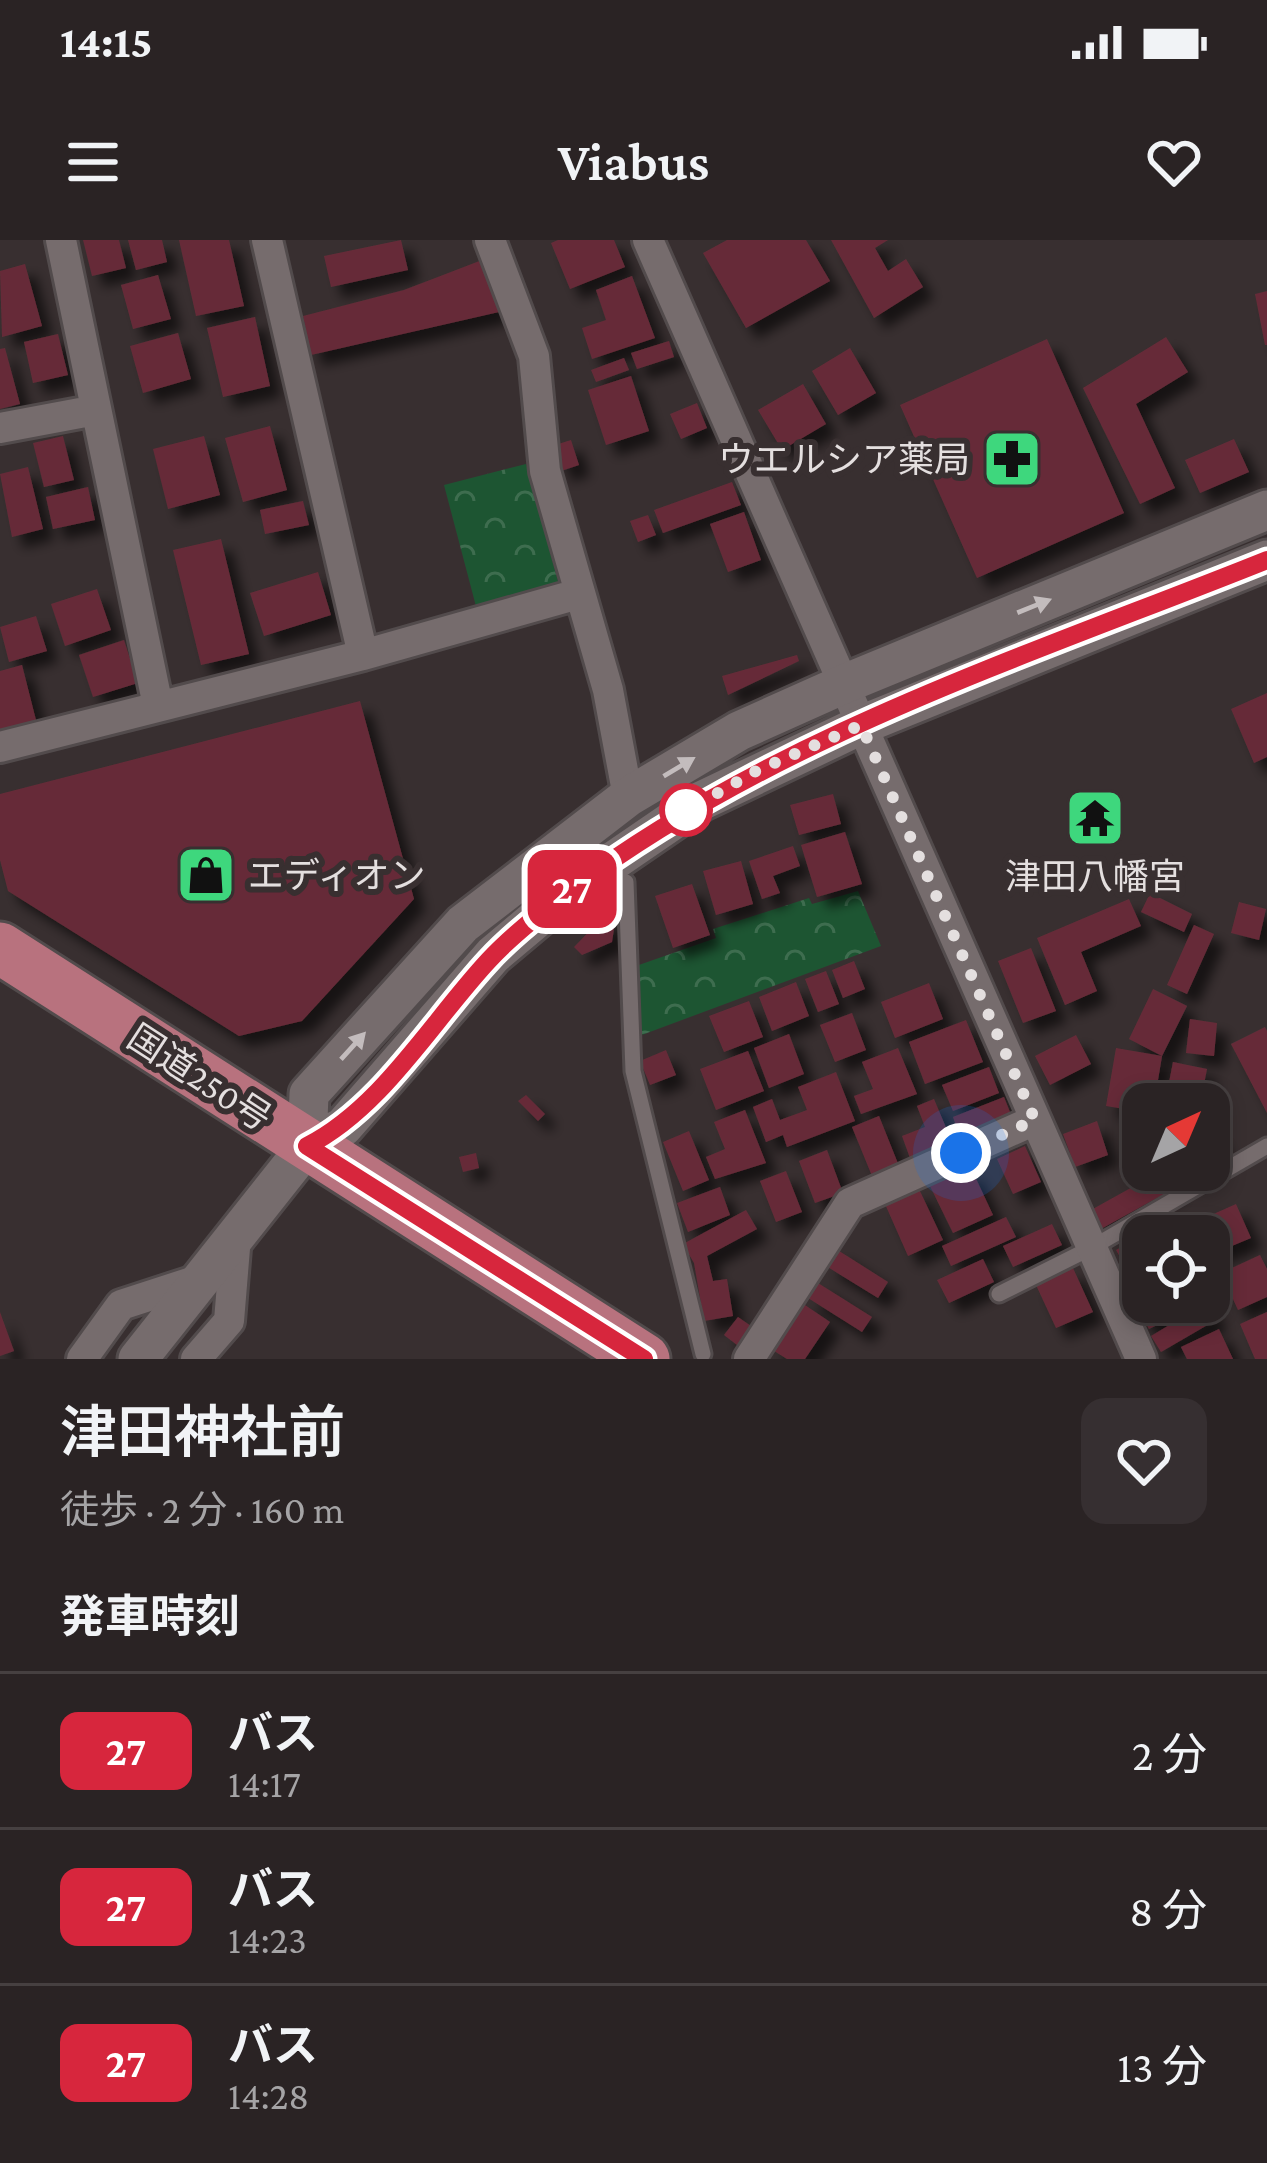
<!DOCTYPE html>
<html lang="ja">
<head>
<meta charset="utf-8">
<style>
  body { margin:0; font-family:"Crimson Pro","Noto Sans JP",serif; background:#362f31; color:#f1f3f6; height:100vh; display:flex; flex-direction:column; font-size:45px; white-space:nowrap }
  * { box-sizing:border-box; margin:0 }
  p { font-size:39px; color:#a5a4a6 }
  .icon { flex:none; width:66px; height:66px; fill:none; stroke:currentColor; stroke-width:2; stroke-linecap:round; stroke-linejoin:round }
  .map { position:relative; height:1119px; overflow:hidden }
  .side { display:flex; flex-direction:column; background:#2a2324; flex:1 }
  .side>* { flex:none }
  .badge { padding:0 24px; border-radius:18px; font-size:42px; line-height:78px }
  .needle { width:78px; rotate:44deg }
  .fabs { position:absolute; left:1122px; top:843px; display:grid; gap:24px }
  .fabs a { display:grid; place-items:center; width:108px; height:108px; border-radius:24px; background:#2a2324; box-shadow:0 6px 18px #0003,0 0 0 3px #464041; font-size:60px }
  .you { position:absolute; width:60px; height:60px; margin:-30px; border:9px solid #fff; border-radius:50%; background:#1a73e8; box-shadow:0 0 0 18px #1a73e833 }
  .map>.badge { position:absolute; translate:-50% -50%; box-shadow:0 0 0 6px #fff }
  h2 { padding:0 60px; font-size:45px; line-height:108px }
  .round { display:grid; place-items:center; flex:none; width:126px; height:126px; border-radius:24px; background:#362f31 }
  .summary { display:flex; align-items:center; justify-content:space-between; height:204px; padding:0 60px }
  h1 { font-size:57px; font-weight:600; line-height:90px }
  ul { padding:0; list-style:none }
  li { display:flex; align-items:center; gap:36px; height:156px; padding:0 60px; border-top:3px solid #464041 }
  li div { flex:1 }
  li b { display:block; font-size:45px }
  li em { font-style:normal }
  li .badge { min-width:132px; font-weight:700; text-align:center }
  .status { display:flex; justify-content:space-between; align-items:center; height:84px; padding:0 60px; background:#2a2324; direction:ltr }
  .status svg { height:33px; fill:currentColor }
  header { display:flex; justify-content:space-between; align-items:center; height:156px; padding:0 60px; background:#2a2324; font-size:54px; font-weight:600 }
  .map>svg:first-child { display:block }
  .park { fill:url(#park-crowns) }
  .building { fill:#662c38; filter:url(#shadow) }
  .lines { fill:none; stroke-linecap:round; stroke-linejoin:round }
  .service-casing { stroke:#524b4c; stroke-width:21 }
  .minor-casing { stroke:#524b4c; stroke-width:36 }
  .tertiary-casing { stroke:#524b4c; stroke-width:45 }
  .trunk-casing { stroke:#524b4c; stroke-width:57 }
  .service { stroke:#766c6d; stroke-width:15 }
  .minor { stroke:#766c6d; stroke-width:30 }
  .tertiary { stroke:#766c6d; stroke-width:39 }
  .trunk { stroke:#b8727e; stroke-width:51 }
  .oneway { fill:#c3bcbd }
  .line-casing { stroke:#fff; stroke-width:27 }
  .line { stroke:#d7263d; stroke-width:18 }
  .walk { stroke:#e4dfdf; stroke-width:12; stroke-dasharray:0 21.6 }
  .stop-dot { fill:#fff; stroke:#d7263d; stroke-width:6 }
  .labels { text-anchor:middle; stroke-width:12; stroke-linejoin:round; paint-order:stroke }
  .poi-label { font-size:36px; fill:#e4dfdf; stroke:#382f30; text-anchor:end }
  .street-label { font-size:36px; fill:#e4dfdf; stroke:#382f30 }
</style>
</head>
<body>
<div class="status"><b>14:15</b><svg viewBox="0 0 49 12"><path d="M0 12V9h3v3zM5 12V6h3v6zM10 12V3h3v9zM15 12V0h3v12zM26 1h20v11H26zM47 4h2v5h-2z"/></svg></div>
<header><svg class="icon" aria-label="menu" viewBox="0 0 24 24"><path d="M4 6h16M4 12h16M4 18h16"/></svg>Viabus<svg class="icon" aria-label="heart" viewBox="0 0 24 24"><path d="M12 20l-8-8c-3-5 5-10 8-4 3-6 11-1 8 4z"/></svg></header>
<div class="map">
<svg width="1267" height="1119" viewBox="0 0 1267 1119">
  <defs>
    <pattern id="park-crowns" width="20" height="18" patternUnits="userSpaceOnUse" patternTransform="scale(3)"><rect width="20" height="18" fill="#1d5532"/><path d="M2 6a3 3 0 1 1 6 0M12 15a3 3 0 1 1 6 0" fill="none" stroke="#3e6d4f"/></pattern>
    <filter id="shadow"><feDropShadow dx="11" dy="11" stdDeviation="6" flood-color="#0009"/></filter>
  </defs>
  <rect width="100%" height="100%" fill="#382f30"/>
  <!-- park -->
  <path class="park" d="M526,224L559,345L477,370L444,245Z
    M858,651L881,706L639,796L636,726L716,698L713,689L809,658L812,664Z"/>
  <!-- building -->
  <path class="building" d="M83,0H119L126,28L92,36Z
    M128,0H162L167,22L136,30Z
    M179,0H229L244,66L196,76Z
    M401,0L408,30L331,47L324,16Z
    M558,0H614L625,27L570,49L551,3Z
    M727,0H806L830,41L746,88L703,13Z
    M831,0H888L875,8L888,31L906,19L923,47L874,78Z
    M482,20L499,72L311,115L303,76L404,50Z
    M25,24L42,86L2,97L0,31Z
    M158,35L171,79L133,89L121,45Z
    M632,36L655,98L592,119L582,88L606,80L596,50Z
    M1267,51V105H1265L1255,54Z
    M255,77L270,146L223,157L207,88Z
    M178,93L191,139L143,153L130,106Z
    M58,94L68,135L33,143L24,102Z
    M1166,97L1188,132L1136,164L1175,248L1140,264L1083,148Z
    M1047,99L1124,273L977,338L900,165Z
    M669,101L674,117L637,129L631,113Z
    M5,108L20,164L0,169V109Z
    M850,108L876,153L838,175L812,131Z
    M624,118L629,130L596,142L591,130Z
    M631,136L649,191L606,205L588,150Z
    M803,144L826,184L782,210L758,170Z
    M697,163L707,188L681,199L670,174Z
    M270,186L287,250L243,262L225,198Z
    M63,196L74,240L44,247L33,203Z
    M204,196L220,255L168,269L153,209Z
    M1234,199L1249,232L1200,253L1185,220Z
    M571,200L579,225L561,231L552,206Z
    M28,227L43,289L12,297L0,234Z
    M732,242L741,265L663,293L654,270Z
    M88,247L95,280L53,289L46,257Z
    M303,261L309,285L265,294L260,270Z
    M744,272L761,320L728,332L710,284Z
    M648,275L656,295L638,302L630,281Z
    M221,299L249,414L201,425L173,310Z
    M318,332L331,375L264,396L250,353Z
    M97,349L111,390L65,406L51,364Z
    M36,376L47,411L9,422L0,387Z
    M124,400L138,443L93,457L79,415Z
    M797,415L799,421L728,455L722,436Z
    M22,425L37,484L0,494V431Z
    M1267,453V517L1254,523L1231,469Z
    M360,461L414,659L302,781L239,796L8,651L0,620V554Z
    M833,554L841,584L799,595L790,565Z
    M845,592L862,644L817,657L801,605Z
    M793,606L800,626L773,636L780,653L762,659L749,621Z
    M741,621L753,664L716,675L703,631Z
    M692,644L710,695L673,708L655,656Z
    M1150,653L1192,674L1184,692L1141,672Z
    M1129,659L1141,686L1081,712L1097,751L1065,765L1037,698Z
    M1239,662L1266,669L1259,700L1231,693Z
    M606,674L615,682L612,702L582,715L574,707Z
    M1194,685L1214,694L1187,754L1167,745Z
    M1031,708L1056,771L1023,783L998,721Z
    M854,721L865,749L843,758L832,730Z
    M826,731L839,764L818,772L805,739Z
    M796,742L809,776L772,791L759,757Z
    M929,743L943,779L895,798L881,762Z
    M1153,749L1187,766L1162,816L1129,799Z
    M749,761L763,797L724,812L709,776Z
    M852,773L866,810L835,822L820,785Z
    M1190,779L1217,783L1214,816L1186,813Z
    M966,780L983,822L925,844L909,802Z
    M1265,787L1267,791V873L1231,804Z
    M789,794L804,834L769,848L754,808Z
    M1076,795L1091,824L1050,845L1035,816Z
    M898,808L917,854L861,874L854,856L873,849L862,822Z
    M1116,808L1162,816L1154,864H1143V872L1106,866Z
    M666,810L676,835L650,845L640,821Z
    M748,811L764,851L716,870L700,829Z
    M1173,822L1207,829L1200,864L1165,863Z
    M989,827L999,853L953,871L942,845Z
    M836,832L855,881L787,907L783,895L766,902L753,867L772,859L780,880L807,870L798,847Z
    M526,855L545,874L538,881L518,861Z
    M1004,857L1014,882L962,902L953,877Z
    M934,859L952,902L910,918L902,896L925,887L917,866Z
    M745,870L766,923L715,939L706,917L725,909L714,882Z
    M879,876L899,926L872,936L852,887Z
    M1097,881L1108,915L1075,927L1063,894Z
    M689,891L709,940L683,951L663,902Z
    M1215,893L1223,916L1209,921V895Z
    M1025,906L1041,942L1013,954L997,919Z
    M827,910L843,953L815,963L799,921Z
    M476,913L479,928L463,932L459,917Z
    M971,928L993,975L953,993L930,946Z
    M1163,930L1175,948L1101,989L1091,970Z
    M786,931L802,972L776,982L760,941Z
    M720,947L730,975L688,992L677,963Z
    M919,949L943,1000L908,1016L885,964Z
    M1236,964L1251,998L1215,1013L1200,980Z
    M746,970L757,989L707,1016L713,1041L727,1039L733,1076L704,1081L694,1023L683,1004Z
    M1006,977L1016,997L951,1026L942,1006Z
    M1170,979L1179,996H1143V1022L1128,1031L1116,1010Z
    M1052,984L1062,1005L1013,1027L1003,1006Z
    M836,1009L888,1042L878,1058L826,1026Z
    M1260,1015L1267,1029V1057L1238,1070L1221,1033Z
    M983,1019L994,1042L949,1063L937,1040Z
    M1073,1028L1093,1072L1056,1088L1036,1045Z
    M1143,1029V1050L1135,1055L1126,1038Z
    M818,1043L872,1077L862,1092L808,1058Z
    M1141,1062H1183L1187,1070L1149,1089L1136,1065Z
    M802,1063L830,1082L805,1119H787L771,1109Z
    M1206,1063L1216,1080L1161,1112L1151,1096Z
    M0,1072L14,1111L0,1116Z
    M1267,1072V1119H1255L1240,1084Z
    M738,1077L751,1086L737,1105L724,1095Z
    M1219,1089L1233,1119H1187L1181,1107Z"/>
  <g class="lines">
    <defs>
      <path id="service" d="M626,642L633,831L703,1114
        M999,1054L1091,1008L1267,906"/>
      <path id="minor" d="M61,0L158,466
        M490,0L534,116L545,231L608,450L628,557
        M648,0L1141,1119
        M0,188L96,170
        M363,415L578,354
        M0,507L363,415L267,0
        M82,1119L121,1065L201,1039
        M196,1119L229,1081L236,996
        M749,1119L850,963L1035,880"/>
      <path id="tertiary" d="M307,906L309,854L463,684L628,557L739,491L844,444L1267,270
        M138,1119L307,906L343,887L493,715L568,652L701,561L861,485L1267,320"/>
      <path id="trunk" d="M0,708L644,1119"/>
    </defs>
    <!-- service casing -->
    <use href="#service" class="service-casing"/>
    <!-- minor casing -->
    <use href="#minor" class="minor-casing"/>
    <!-- tertiary casing -->
    <use href="#tertiary" class="tertiary-casing"/>
    <!-- trunk casing -->
    <use href="#trunk" class="trunk-casing"/>
    <!-- service -->
    <use href="#service" class="service"/>
    <!-- minor -->
    <use href="#minor" class="minor"/>
    <!-- tertiary -->
    <use href="#tertiary" class="tertiary"/>
    <!-- trunk -->
    <use href="#trunk" class="trunk"/>
  </g>
  <!-- one-way arrows -->
  <defs><path id="oneway-solid" d="M-6-.8H1V-3.2L6.5 0L1 3.2V.8H-6Z" transform="scale(3)"/></defs>
  <g class="oneway">
    <use href="#oneway-solid" transform="translate(1034 366) rotate(-22)"/>
    <use href="#oneway-solid" transform="translate(679 527) rotate(-31)"/>
    <use href="#oneway-solid" transform="translate(353 806) rotate(-48)"/>
  </g>
  <g class="lines">
    <defs>
      <path id="line" d="M644,1119L307,906C382,868 432,781 489,720C513,694 544,670 572,649C778,495 1030,415 1267,320"/>
    </defs>
    <!-- line casing -->
    <use href="#line" class="line-casing"/>
    <!-- line -->
    <use href="#line" class="line"/>
    <!-- walk -->
    <path class="walk" d="M686,570L674,578L756,531L861,485L1035,880L961,913"/>
  </g>
  <!-- icons -->
  <defs>
    <symbol id="pharmacy-square" viewBox="-11 -11 22 22"><rect x="-9" y="-9" width="18" height="18" rx="4" fill="#3ed77d" stroke="#382f30"/><path d="M-2-6h4v4h4v4h-4v4h-4v-4h-4v-4h4Z" fill="#111"/></symbol>
    <symbol id="temple-square" viewBox="-11 -11 22 22"><rect x="-9" y="-9" width="18" height="18" rx="4" fill="#3ed77d" stroke="#382f30"/><path d="M0-6L5-2H3V0L6.5 2.5H4V6H1.5V3h-3V6H-4V2.5H-6.5L-3 0V-2H-5Z" fill="#111"/></symbol>
    <symbol id="shop-square" viewBox="-11 -11 22 22"><rect x="-9" y="-9" width="18" height="18" rx="4" fill="#3ed77d" stroke="#382f30"/><path d="M-5-2.5h2.3a2.7 3.5 0 0 1 5.4 0H5L5.5 6h-11ZM-1.5-2.5h3a1.5 2.3 0 0 0-3 0Z" fill="#111"/></symbol>
  </defs>
  <g fill-rule="evenodd">
    <use href="#pharmacy-square" x="979" y="186" width="66" height="66"/>
    <use href="#temple-square" x="1062" y="545" width="66" height="66"/>
    <use href="#shop-square" x="173" y="602" width="66" height="66"/>
  </g>
  <!-- markers -->
  <circle class="stop-dot" cx="686" cy="570" r="24"/>
  <g class="labels">
    <!-- poi labels -->
    <g class="poi-label">
      <text x="970" y="232">ウエルシア薬局</text>
      <text x="248" y="648" text-anchor="start">エディオン</text>
      <text x="1095" y="649" text-anchor="middle">津田八幡宮</text>
    </g>
    <!-- street labels -->
    <g class="street-label">
      <text transform="translate(200 837) rotate(33)" y="13">国道250号</text>
    </g>
  </g>
</svg>
<div class="fabs">
<a><svg class="needle" viewBox="-14 -14 28 28"><path d="M0-13l5 13h-10z" fill="#e53935"/><path d="M0 13l5-13h-10z" fill="#a5a4a6"/></svg></a>
<a><svg class="icon" aria-label="locate" viewBox="0 0 24 24"><circle cx="12" cy="12" r="6"/><path d="M12 2v4M12 18v4M2 12h4M18 12h4"/></svg></a>
</div>
<div class="you" style="left:961px;top:913px"></div>
<b class="badge" style="left:572px;top:649px;background:#d7263d;color:#fff">27</b>
</div>
<section class="side">
<div class="summary"><div><h1>津田神社前</h1><p>徒歩 · 2 分 · 160 m</p></div><a class="round"><svg class="icon" aria-label="heart" viewBox="0 0 24 24"><path d="M12 20l-8-8c-3-5 5-10 8-4 3-6 11-1 8 4z"/></svg></a></div>
<h2>発車時刻</h2>
<ul>
<li><span class="badge" style="background:#d7263d;color:#fff">27</span><div><b>バス</b><p>14:17</p></div><em>2 分</em></li>
<li><span class="badge" style="background:#d7263d;color:#fff">27</span><div><b>バス</b><p>14:23</p></div><em>8 分</em></li>
<li><span class="badge" style="background:#d7263d;color:#fff">27</span><div><b>バス</b><p>14:28</p></div><em>13 分</em></li>
</ul>
</section>
</body>
</html>
